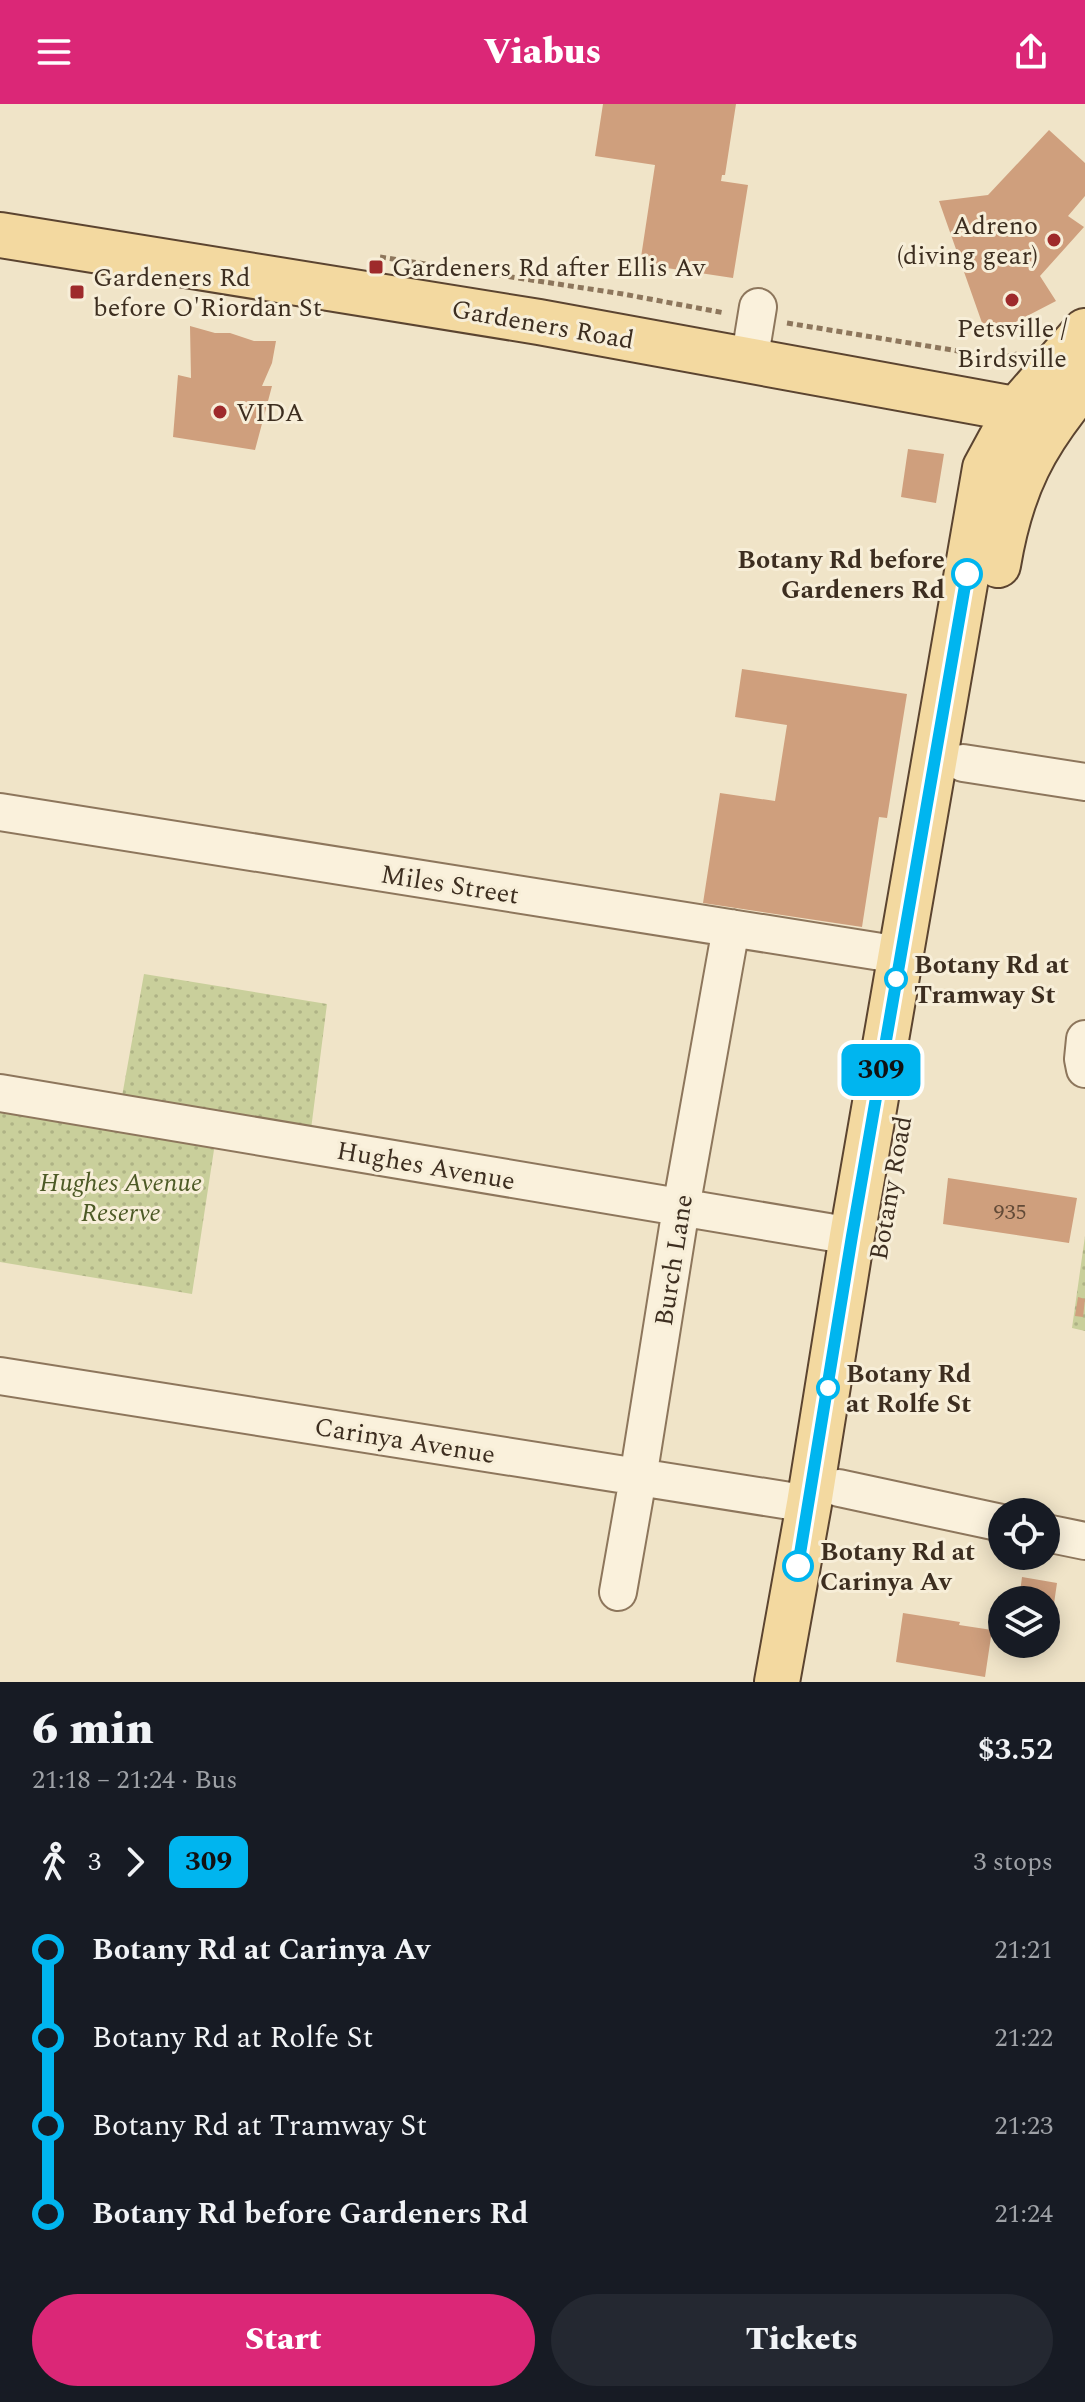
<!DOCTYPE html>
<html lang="en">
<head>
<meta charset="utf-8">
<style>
  body { margin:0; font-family:Spectral,serif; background:#242831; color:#f1f3f6; height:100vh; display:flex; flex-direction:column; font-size:30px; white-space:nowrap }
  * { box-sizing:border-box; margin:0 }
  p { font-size:26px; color:#9ea1a6 }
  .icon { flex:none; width:44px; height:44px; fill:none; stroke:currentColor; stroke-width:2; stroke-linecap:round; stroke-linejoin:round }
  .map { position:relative; height:1578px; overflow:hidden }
  .side { display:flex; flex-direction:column; background:#171b24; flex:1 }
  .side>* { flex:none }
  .badge { padding:0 16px; border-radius:12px; font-size:28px; line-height:52px }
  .controls { position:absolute; left:988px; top:1394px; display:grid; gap:16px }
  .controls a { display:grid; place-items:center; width:72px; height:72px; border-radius:50%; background:#171b24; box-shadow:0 4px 20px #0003; font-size:40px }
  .map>.badge { position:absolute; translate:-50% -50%; box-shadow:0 0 0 4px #fff }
  .legs { display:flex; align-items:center; gap:12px; height:88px; padding:0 32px; font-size:26px }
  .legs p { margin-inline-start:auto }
  .headline { display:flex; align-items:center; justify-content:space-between; height:136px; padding:0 32px }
  h1 { font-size:44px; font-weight:800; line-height:60px }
  .action { display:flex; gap:16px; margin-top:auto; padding:16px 32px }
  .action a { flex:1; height:92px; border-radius:48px; background:#db2777; color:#fff; font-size:32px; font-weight:800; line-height:92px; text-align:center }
  .action a+a { background:#242831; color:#f1f3f6 }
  ul { padding:0 32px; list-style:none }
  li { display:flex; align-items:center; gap:28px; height:88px; font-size:30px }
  li i { display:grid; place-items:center; width:12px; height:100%; margin:0 10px; background:currentColor }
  li i::after { content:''; width:20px; height:20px; margin:-10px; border:6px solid; border-radius:50%; background:#171b24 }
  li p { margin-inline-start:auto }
  li:first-child i { background:linear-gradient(#0000 50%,currentColor 0) }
  li:last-child i { background:linear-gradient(currentColor 50%,#0000 0) }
  header { display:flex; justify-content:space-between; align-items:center; height:104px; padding:0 32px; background:#db2777; color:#fff; font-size:36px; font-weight:800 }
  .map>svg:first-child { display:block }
  .park { fill:url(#park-dots) }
  .building { fill:#cf9f7d }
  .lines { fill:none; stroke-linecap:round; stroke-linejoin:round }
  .minor-casing { stroke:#8d765c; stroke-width:40 }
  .major-casing { stroke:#5b4430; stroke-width:48 }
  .path { stroke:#8d765c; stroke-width:5; stroke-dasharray:6 4; stroke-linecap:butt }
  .minor { stroke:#faf1dc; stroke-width:36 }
  .major { stroke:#f3d9a0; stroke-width:44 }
  .line-1-casing { stroke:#fff; stroke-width:18 }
  .line-1 { stroke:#00b5ef; stroke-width:12 }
  .poi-dot { fill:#9e2a2b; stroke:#f7eed8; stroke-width:3 }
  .stop-1-dot { fill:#fff; stroke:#00b5ef; stroke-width:4 }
  .labels { text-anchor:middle; stroke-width:6; stroke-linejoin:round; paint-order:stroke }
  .number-label { font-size:22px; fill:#624a37 }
  .poi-label { font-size:26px; fill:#3d2e20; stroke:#f7eed8; text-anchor:start }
  .street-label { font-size:26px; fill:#3d2e20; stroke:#f7eed8 }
  .stop-label { font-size:26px; font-weight:bold; fill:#3d2e20; stroke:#f7eed8; text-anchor:start }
  .park-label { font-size:26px; font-style:italic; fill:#4d5a26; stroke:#f7eed8 }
</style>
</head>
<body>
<header><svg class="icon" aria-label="menu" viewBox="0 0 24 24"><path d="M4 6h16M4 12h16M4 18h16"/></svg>Viabus<svg class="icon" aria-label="share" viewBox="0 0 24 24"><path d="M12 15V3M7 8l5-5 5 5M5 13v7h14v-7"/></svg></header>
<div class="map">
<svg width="1085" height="1578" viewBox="0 0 1085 1578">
  <defs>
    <pattern id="park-dots" width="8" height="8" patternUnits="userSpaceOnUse" patternTransform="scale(2)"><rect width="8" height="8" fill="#c9cf9b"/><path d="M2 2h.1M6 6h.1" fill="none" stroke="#aeb285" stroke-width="1.8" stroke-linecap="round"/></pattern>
  </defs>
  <rect width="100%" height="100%" fill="#f0e4c8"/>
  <!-- park -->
  <path class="park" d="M144,870L327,900L309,1041L217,1026L192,1190L0,1158V989L119,1009Z
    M1085,1132V1227L1072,1224Z"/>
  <!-- building -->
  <path class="building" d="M603,0H736L725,71H722L721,77L748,81L733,174L640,160L655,61L595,52Z
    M1049,26L1085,59V92L1068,112L1084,123L1040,172L1056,197L987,233L939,97L988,91Z
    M190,222L215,229H230L254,237H276L272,259L262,282H272L255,346L173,333L178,271L191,274Z
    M908,345L944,350L936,399L901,393Z
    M742,565L907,590L887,714L879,713L862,823L703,799L720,689L775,697L787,621L735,613Z
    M948,1074L1077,1094L1069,1139L943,1120Z
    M1078,1193L1085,1195L1083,1213L1075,1212Z
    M1022,1473L1057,1479L1050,1527L1046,1526V1496H1019Z
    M903,1509L960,1518L959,1521L992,1526L985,1573L896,1558Z"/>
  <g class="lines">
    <defs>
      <path id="minor" d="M749,258L758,203
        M963,659L1085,678
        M0,708L900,851
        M1085,935L1083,955L1085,965
        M0,989L852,1132
        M0,1272L809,1400
        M839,1384L1002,1419
        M1046,1429L1085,1437
        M618,1488L638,1374L681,1104L731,824"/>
      <path id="major" d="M0,131L539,218L1042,310
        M998,461C1011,383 1034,339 1085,279
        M777,1578L809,1400L852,1132L985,364L1017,305L1085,227"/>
    </defs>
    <!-- minor casing -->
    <use href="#minor" class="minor-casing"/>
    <!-- major casing -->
    <use href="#major" class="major-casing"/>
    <!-- path -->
    <path class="path" d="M380,153L623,190L725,209
      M787,219L1001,254L1017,250"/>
    <!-- minor -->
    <use href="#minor" class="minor"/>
    <!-- major -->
    <use href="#major" class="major"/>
  </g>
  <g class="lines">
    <defs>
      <path id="line-1" d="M798,1462L852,1132L967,470"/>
    </defs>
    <!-- line-1 casing -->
    <use href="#line-1" class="line-1-casing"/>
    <!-- line-1 -->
    <use href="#line-1" class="line-1"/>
  </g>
  <!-- markers -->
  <g class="poi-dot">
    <circle cx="1054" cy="136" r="8"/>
    <rect x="368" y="155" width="16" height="16" rx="4"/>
    <rect x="69" y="180" width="16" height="16" rx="4"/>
    <circle cx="1012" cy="196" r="8"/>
    <circle cx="220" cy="308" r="8"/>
  </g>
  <g class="stop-1-dot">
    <circle cx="967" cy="470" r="14"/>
    <circle cx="896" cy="875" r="10"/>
    <circle cx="828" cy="1284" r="10"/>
    <circle cx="798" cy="1462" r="14"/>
  </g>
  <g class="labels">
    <!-- number labels -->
    <g class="number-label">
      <text x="1010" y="1115">935</text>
    </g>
    <!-- poi labels -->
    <g class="poi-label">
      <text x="1038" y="130" text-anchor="end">Adreno<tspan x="1038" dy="30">(diving gear)</tspan></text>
      <text x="392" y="172">Gardeners Rd after Ellis Av</text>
      <text x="93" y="182">Gardeners Rd<tspan x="93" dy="30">before O'Riordan St</tspan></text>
      <text x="1012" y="233" text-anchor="middle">Petsville /<tspan x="1012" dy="30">Birdsville</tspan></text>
      <text x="236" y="317">VIDA</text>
    </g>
    <!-- street labels -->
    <g class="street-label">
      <text transform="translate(543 220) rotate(10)" y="9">Gardeners Road</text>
      <text transform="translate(450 780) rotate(9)" y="9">Miles Street</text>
      <text transform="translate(426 1061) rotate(10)" y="9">Hughes Avenue</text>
      <text transform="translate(890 1084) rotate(-80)" y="9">Botany Road</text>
      <text transform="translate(673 1156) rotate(-81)" y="9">Burch Lane</text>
      <text transform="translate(405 1336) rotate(9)" y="9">Carinya Avenue</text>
    </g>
    <!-- stop labels -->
    <g class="stop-label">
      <text x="945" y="464" text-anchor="end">Botany Rd before<tspan x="945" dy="30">Gardeners Rd</tspan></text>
      <text x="914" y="869">Botany Rd at<tspan x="914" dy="30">Tramway St</tspan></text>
      <text x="846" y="1278">Botany Rd<tspan x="846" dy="30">at Rolfe St</tspan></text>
      <text x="820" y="1456">Botany Rd at<tspan x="820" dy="30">Carinya Av</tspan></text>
    </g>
    <!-- park labels -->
    <g class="park-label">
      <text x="121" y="1087">Hughes Avenue<tspan x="121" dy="30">Reserve</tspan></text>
    </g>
  </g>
</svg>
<div class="controls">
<a><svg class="icon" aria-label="locate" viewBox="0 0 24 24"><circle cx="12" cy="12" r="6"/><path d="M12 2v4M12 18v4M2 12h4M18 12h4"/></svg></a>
<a><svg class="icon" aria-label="layers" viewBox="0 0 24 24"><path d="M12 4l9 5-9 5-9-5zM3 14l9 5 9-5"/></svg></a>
</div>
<b class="badge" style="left:881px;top:966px;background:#00b5ef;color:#111">309</b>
</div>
<section class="side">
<div class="headline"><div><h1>6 min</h1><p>21:18 – 21:24 · Bus</p></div><b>$3.52</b></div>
<div class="legs"><svg class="icon" aria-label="walk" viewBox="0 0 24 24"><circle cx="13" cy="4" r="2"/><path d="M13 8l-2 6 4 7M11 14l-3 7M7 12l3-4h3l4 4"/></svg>3<svg class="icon" aria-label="forward" viewBox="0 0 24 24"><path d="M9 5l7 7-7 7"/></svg><b class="badge" style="background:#00b5ef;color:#111">309</b><p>3 stops</p></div>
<ul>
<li><i style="color:#00b5ef"></i><b>Botany Rd at Carinya Av</b><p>21:21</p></li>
<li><i style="color:#00b5ef"></i><span>Botany Rd at Rolfe St</span><p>21:22</p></li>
<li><i style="color:#00b5ef"></i><span>Botany Rd at Tramway St</span><p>21:23</p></li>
<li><i style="color:#00b5ef"></i><b>Botany Rd before Gardeners Rd</b><p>21:24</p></li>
</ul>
<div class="action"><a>Start</a><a>Tickets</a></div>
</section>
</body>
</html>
